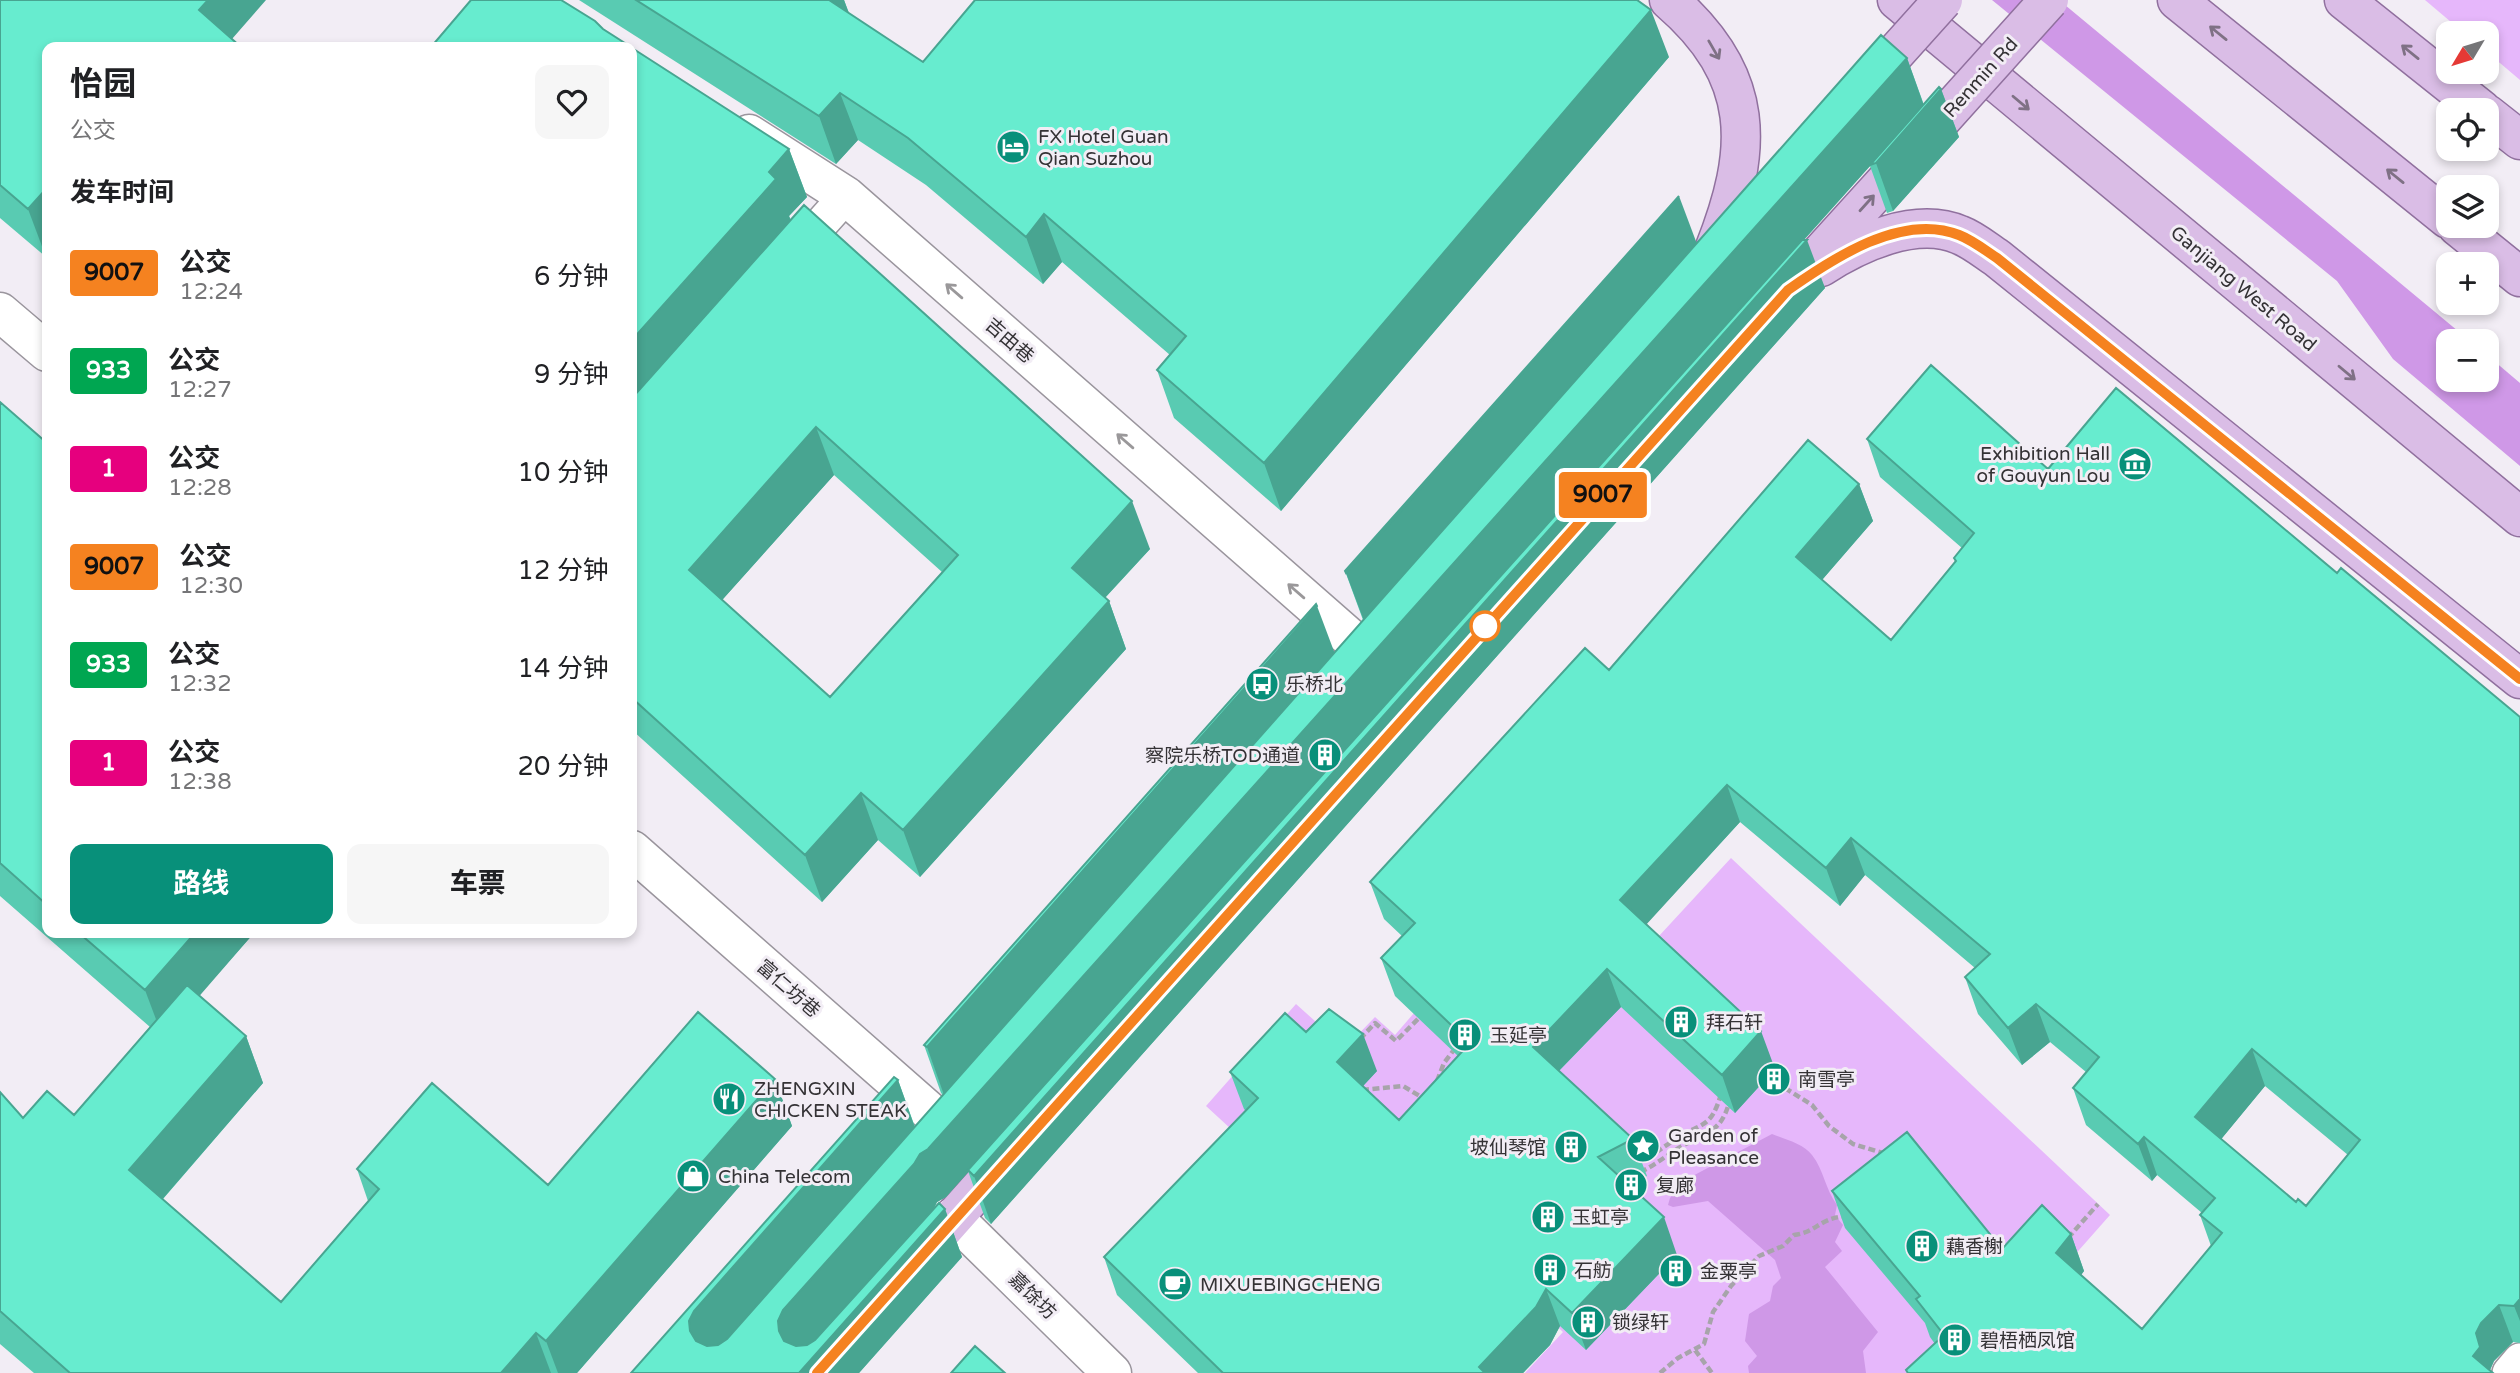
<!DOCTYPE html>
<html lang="zh">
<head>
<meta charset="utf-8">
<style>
  body { margin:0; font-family:"Varela Round","Noto Sans SC",sans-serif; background:#f6f6f6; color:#202124; height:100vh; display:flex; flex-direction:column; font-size:26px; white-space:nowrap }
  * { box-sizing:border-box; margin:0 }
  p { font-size:23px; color:#757577 }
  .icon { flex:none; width:38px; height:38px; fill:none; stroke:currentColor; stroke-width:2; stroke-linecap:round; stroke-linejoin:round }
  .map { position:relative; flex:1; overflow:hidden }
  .sheet { position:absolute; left:42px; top:42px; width:595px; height:896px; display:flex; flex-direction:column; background:#fff; border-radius:14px; box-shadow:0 4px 10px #0003 }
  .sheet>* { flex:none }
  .badge { padding:0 14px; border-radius:5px; font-size:24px; line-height:46px }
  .needle { width:46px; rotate:232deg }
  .tools { position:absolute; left:2436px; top:21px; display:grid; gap:14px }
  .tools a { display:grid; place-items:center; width:63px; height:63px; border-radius:14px; background:#fff; box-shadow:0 4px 10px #0003; font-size:35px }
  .map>.badge { position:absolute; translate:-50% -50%; box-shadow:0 0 0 4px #fff }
  h2 { padding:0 28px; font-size:26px; line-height:63px }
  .round { display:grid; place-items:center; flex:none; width:74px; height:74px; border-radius:14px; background:#f6f6f6 }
  .headline { display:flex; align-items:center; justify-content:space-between; height:119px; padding:0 28px }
  h1 { font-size:33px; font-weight:700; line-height:52px }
  .cta { display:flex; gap:14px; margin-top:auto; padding:14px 28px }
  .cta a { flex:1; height:80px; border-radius:14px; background:#08907a; color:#fff; font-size:28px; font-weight:700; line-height:80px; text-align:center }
  .cta a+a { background:#f6f6f6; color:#202124 }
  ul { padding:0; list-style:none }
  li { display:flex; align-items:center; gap:21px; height:98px; padding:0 28px }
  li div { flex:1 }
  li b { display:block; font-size:26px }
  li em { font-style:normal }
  li .badge { min-width:77px; font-weight:700; text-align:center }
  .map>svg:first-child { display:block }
  .green { fill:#e6b7fb }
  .water { fill:#cf98e7 }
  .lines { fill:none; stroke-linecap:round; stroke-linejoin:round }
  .service-casing { stroke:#9a959d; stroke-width:36 }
  .minor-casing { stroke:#9a959d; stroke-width:41 }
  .tertiary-casing { stroke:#9a959d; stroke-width:41 }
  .primary-casing { stroke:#90709e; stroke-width:41 }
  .path { stroke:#a7a4aa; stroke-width:4.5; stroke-dasharray:7 3.5; stroke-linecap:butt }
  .service { stroke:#fff; stroke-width:33 }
  .minor { stroke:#fff; stroke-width:38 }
  .tertiary { stroke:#fff; stroke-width:38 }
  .primary { stroke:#dabde6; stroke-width:38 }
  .primary-bridge-casing { stroke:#90709e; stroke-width:41; stroke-linecap:butt }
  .primary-bridge { stroke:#dabde6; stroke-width:38 }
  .wall { fill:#59cbb2; fill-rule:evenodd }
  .shaded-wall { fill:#48a591 }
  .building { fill:#67eccf; stroke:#48a591; stroke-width:2; fill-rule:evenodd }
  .oneway { stroke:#7f7185 }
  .oneway2 { stroke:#9a989a }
  .line-casing { stroke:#fff; stroke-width:16 }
  .line { stroke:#f58220; stroke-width:10 }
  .stop-dot { fill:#fff; stroke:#f58220; stroke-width:3.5 }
  .labels { text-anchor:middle; stroke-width:6; stroke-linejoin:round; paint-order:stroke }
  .street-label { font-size:19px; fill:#343235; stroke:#f2edf5 }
  .poi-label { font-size:19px; fill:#343235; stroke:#f2edf5; text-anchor:start }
</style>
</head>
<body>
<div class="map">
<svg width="2520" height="1373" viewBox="0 0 2520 1373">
  <rect width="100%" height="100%" fill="#f2edf5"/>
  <!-- green -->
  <path class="green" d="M2425,0H2520V80L2487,52V33H2464Z
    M1731,858L2110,1215L2072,1258L2084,1271L2003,1373H1525L1563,1332L1506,1278L1368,1255L1206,1106L1296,1004L1345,1048L1375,1017L1395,1035L1433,991L1583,1013L1654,932L1659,936Z"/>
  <!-- water -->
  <path class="water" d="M1992,0H2059L2470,341H2448V380H2487V355L2520,383V466L2393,359L2337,281Z
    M1772,1134C1784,1139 1804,1144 1812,1155C1824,1170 1825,1189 1837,1205L1835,1215L1843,1225L1835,1242L1842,1251L1825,1267L1878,1332L1863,1351L1866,1373H1749L1748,1366L1757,1356L1745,1341L1749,1314L1770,1301L1773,1286L1781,1278L1775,1260L1708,1201L1673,1207L1668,1205L1670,1198L1685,1180Z"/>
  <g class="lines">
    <defs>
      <path id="service" d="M794,254L846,196
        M2509,1373L2520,1360"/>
      <path id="minor" d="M749,134L846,196L1366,652"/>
      <path id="tertiary" d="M0,312L47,352
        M632,850L946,1126
        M953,1217L1112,1373"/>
      <path id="primary" d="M1669,0C1757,76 1754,149 1714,250
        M1897,0L2520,517
        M2177,0L2448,219
        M2344,0L2482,110
        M2487,114L2520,140
        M2457,226L2520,277
        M1821,267C1858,243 1916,216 1960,235C1973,240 1985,250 1997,258L2520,679
        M1778,300L1914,150
        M915,1261L1010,1154"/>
    </defs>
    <!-- service casing -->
    <use href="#service" class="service-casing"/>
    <!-- minor casing -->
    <use href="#minor" class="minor-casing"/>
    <!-- tertiary casing -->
    <use href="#tertiary" class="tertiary-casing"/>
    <!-- primary casing -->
    <use href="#primary" class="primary-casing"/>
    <!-- path -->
    <path class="path" d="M1360,1039L1375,1023L1396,1041L1421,1016
      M1437,1081L1444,1063L1453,1051
      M1785,1088L1812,1105L1829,1126L1853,1144L1886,1154
      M1362,1090L1403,1086L1423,1098
      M1638,1163C1652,1156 1663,1147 1676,1139C1702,1122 1711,1129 1721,1094
      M1640,1172C1656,1165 1668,1154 1682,1146C1706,1133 1721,1132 1729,1103
      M2068,1238L2098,1204
      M1695,1350L1712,1373
      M1660,1373L1678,1358L1704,1344L1713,1312L1731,1286L1759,1256L1783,1246L1794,1235C1817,1232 1818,1219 1845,1216"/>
    <!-- service -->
    <use href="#service" class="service"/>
    <!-- minor -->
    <use href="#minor" class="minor"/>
    <!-- tertiary -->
    <use href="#tertiary" class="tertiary"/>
    <!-- primary -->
    <use href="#primary" class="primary"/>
    <defs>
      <path id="primary-bridge" d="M1863,89L1943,0
        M1923,140L2049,0"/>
    </defs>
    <!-- primary-bridge casing -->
    <use href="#primary-bridge" class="primary-bridge-casing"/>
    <!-- primary-bridge -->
    <use href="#primary-bridge" class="primary-bridge"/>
  </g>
  <!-- wall -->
  <path class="wall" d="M0,0L47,47V255L46,257L0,218Z
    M579,0H844L849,13L923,62L1669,57L1281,511L1174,418L1157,370L1170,355L1062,262L1043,284L926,185L858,140L836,164Z
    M632,48L789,149L807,197L789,216L791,220L1150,549L1105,598L1109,601L1126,649L920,877L878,840L822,902L632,730ZM834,475L942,572L830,697L722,600Z
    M1907,58L1924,105L1941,89L1959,137L1893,211L1887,213L1870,166L1804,240L1825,288L991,1224L985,1218L968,1171L946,1197L937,1202L934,1208L945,1209L962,1257L859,1373H631L898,1080L915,1127L943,1095L941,1093L924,1045L1334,653L1363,620L1345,571L1696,243Z
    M0,402L47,443V933H254L199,995L246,1036L263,1083L163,1199L281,1302L368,1201L357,1169L548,1185L775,1079L792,1126L577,1373H34L0,1344V1092L23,1118L74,1115L150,1027L0,896Z
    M1867,439L2048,469L2337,573L2520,717V1343L2513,1342L2494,1361L2490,1370L2493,1373H1907L1906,1370L1935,1344L1930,1337L1925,1323L1845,1228L1832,1191L2002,1249L2071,1234L2084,1271L2081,1275L2142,1329L2211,1246L2200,1215L2202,1213L2157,1175L2152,1181L2086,1125L2073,1088L2086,1072L2050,1042L2022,1065L1978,1014L1965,977L1975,968L1865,875L1840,906L1740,822L1646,924L1775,1069L1735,1113L1621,1007L1559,1071L1633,1139L1647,1176L1629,1185L1677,1255L1586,1350L1560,1326L1550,1345L1523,1373H1198L1117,1295L1104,1257L1246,1111L1244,1109L1230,1072L1306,1032L1377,1071L1363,1086L1399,1120L1458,1056L1395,996L1381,958L1402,936L1384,919L1370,882L1609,670L1859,484L1873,521L1822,580L1891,640L1955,562L1954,558L1962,548L1880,477ZM2265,1086L2348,1155L2306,1206L2296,1202L2221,1139Z"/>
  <!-- shaded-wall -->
  <path class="shaded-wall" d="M208,0H266L225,47L199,10Z
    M827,0H844L855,30Z
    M1651,10L1669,57L1281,511L1264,463Z
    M1907,58L1924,106L1870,165V166L946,1197L937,1202L932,1212L796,1373L779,1331L778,1321L783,1310L920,1154Z
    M1941,89L1959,137L1893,211L1876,163Z
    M840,93L858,140L836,164L819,116Z
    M789,149L807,197L789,216L793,226L632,407V340L769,172Z
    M46,189L47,192V255L46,257L28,209Z
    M1679,196L1697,244L1364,621L1346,573Z
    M1044,214L1062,262L1043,284L1026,237Z
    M1807,240L1825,288L991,1224L974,1176Z
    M816,427L834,475L707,617L689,570Z
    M1859,484L1873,521L1809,595L1796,557Z
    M1132,501L1150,549L1089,615L1072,568Z
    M1109,601L1126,649L920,877L903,830Z
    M1317,606L1335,654L944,1095L927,1047Z
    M1727,785L1740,822L1634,938L1620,900Z
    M861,793L878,840L822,902L805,855Z
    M1851,838L1865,875L1840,906L1826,868Z
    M195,933H254L163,1038L145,990Z
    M1607,969L1621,1007L1546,1084L1533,1047Z
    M2036,1004L2050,1042L2022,1065L2008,1028Z
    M1761,1031L1775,1069L1735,1113L1722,1075Z
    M1363,1034L1377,1071L1351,1099L1337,1062Z
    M246,1036L263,1083L147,1217L129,1170Z
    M2252,1049L2265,1086L2209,1154L2195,1117Z
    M775,1079L792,1126L577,1373H558L546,1341Z
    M898,1080L915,1128L707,1369L690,1331L689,1321L694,1311Z
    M2144,1137L2157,1175L2152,1181L2138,1144Z
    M945,1209L962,1257L859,1373H799Z
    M1664,1217L1677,1255L1586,1350L1572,1313Z
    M2071,1234L2084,1271L2070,1290L2056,1253Z
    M1546,1289L1560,1326L1550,1345L1523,1373H1481L1479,1367Z
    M2520,1299V1321L2514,1306Z
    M2499,1305L2513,1342L2494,1361L2490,1370L2473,1356L2476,1333L2481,1323Z
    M536,1333L551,1373H501Z"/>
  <!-- building -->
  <path class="building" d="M0,0H208L199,10L241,47H47V190L46,189L28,209L0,185Z
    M471,0H561L595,21L603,29L631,47H431Z
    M636,0H829L923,62L975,0H1637L1651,10L1264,463L1157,370L1186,336L1044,214L1026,237L908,138L840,93L819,116Z
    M1881,35L1907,58L928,1149L920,1154L914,1164L783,1310L778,1321L779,1331L784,1341L796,1346L807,1345L815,1340L939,1203L945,1209L799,1373H631L894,1077L898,1080L694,1311L689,1321L690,1331L696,1341L707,1346L718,1345L727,1339Z
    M632,48L789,149L769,172L776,179L632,340Z
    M1939,87L1941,89L1876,163L1870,165Z
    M1679,196L1346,573L1345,571Z
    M804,205L1132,501L1072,568L1109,601L903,830L861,793L805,855L632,698V398ZM816,427L958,555L830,697L689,570Z
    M1802,240H1807L974,1176L968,1170Z
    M1931,365L2048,469L2116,388L2337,573L2341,568L2520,717V1299L2514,1306L2499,1305L2481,1323L2476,1333L2480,1347L2473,1356L2493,1373H1908L1906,1370L1944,1335L1916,1299L1920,1296L1832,1191L1907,1132L2002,1249L2042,1205L2071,1234L2056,1253L2142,1329L2222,1233L2200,1215L2215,1198L2144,1137L2138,1144L2073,1088L2099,1057L2036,1004L2008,1028L1965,977L1990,954L1851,838L1826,868L1727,785L1620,900L1761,1031L1722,1075L1607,969L1533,1047L1633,1139L1598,1157L1664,1217L1572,1313L1546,1289L1536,1307L1479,1367L1485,1373H1223L1104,1257L1258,1098L1230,1072L1285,1013L1306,1032L1329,1009L1363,1034L1337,1062L1399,1120L1470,1043L1381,958L1415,923L1370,882L1585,648L1609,670L1808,440L1859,484L1796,557L1891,640L1956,561L1954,558L1974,533L1867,439ZM2252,1049L2360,1140L2306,1206L2298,1199L2296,1202L2195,1117Z
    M0,402L47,443V905L0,863Z
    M1316,604L1317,606L927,1047L924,1045Z
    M79,933H195L145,990Z
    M187,985L246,1036L129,1170L281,1302L379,1189L357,1169L432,1083L548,1185L698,1012L775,1079L546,1341L536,1333L501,1373H70L0,1311V1092L23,1118L47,1091L74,1115Z
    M975,1346L1005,1373H951Z"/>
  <!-- one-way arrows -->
  <defs><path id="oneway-shaft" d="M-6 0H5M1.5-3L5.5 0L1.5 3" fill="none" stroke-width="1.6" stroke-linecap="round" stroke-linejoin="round" transform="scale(1.75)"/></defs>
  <g class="oneway">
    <use href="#oneway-shaft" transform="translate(2218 33) rotate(-141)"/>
    <use href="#oneway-shaft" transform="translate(1714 50) rotate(60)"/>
    <use href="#oneway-shaft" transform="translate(2410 52) rotate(-141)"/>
    <use href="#oneway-shaft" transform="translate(2021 103) rotate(40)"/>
    <use href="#oneway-shaft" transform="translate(2395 176) rotate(-141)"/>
    <use href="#oneway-shaft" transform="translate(1867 203) rotate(-48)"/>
    <use href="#oneway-shaft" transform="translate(2347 373) rotate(40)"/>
  </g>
  <g class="oneway2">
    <use href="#oneway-shaft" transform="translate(954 291) rotate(-139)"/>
    <use href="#oneway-shaft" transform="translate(1125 441) rotate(-139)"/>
    <use href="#oneway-shaft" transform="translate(1296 591) rotate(-139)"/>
  </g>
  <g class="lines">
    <defs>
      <path id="line" d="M817,1373L1788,290C1832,259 1902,212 1959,235C1972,240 1985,250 1997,258L2520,679"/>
    </defs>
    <!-- line casing -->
    <use href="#line" class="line-casing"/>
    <!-- line -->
    <use href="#line" class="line"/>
  </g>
  <!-- icons -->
  <defs>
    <symbol id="hotel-disc" viewBox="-11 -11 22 22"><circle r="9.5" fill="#08907a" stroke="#f2edf5"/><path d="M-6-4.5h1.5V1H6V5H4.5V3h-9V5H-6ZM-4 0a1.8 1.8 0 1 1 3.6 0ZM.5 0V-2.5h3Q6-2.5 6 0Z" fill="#fff"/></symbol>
    <symbol id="museum-disc" viewBox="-11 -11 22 22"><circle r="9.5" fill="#08907a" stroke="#f2edf5"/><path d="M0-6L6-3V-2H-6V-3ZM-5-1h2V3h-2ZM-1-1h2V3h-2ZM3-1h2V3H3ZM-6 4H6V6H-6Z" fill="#fff"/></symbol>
    <symbol id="bus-disc" viewBox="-11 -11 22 22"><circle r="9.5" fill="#08907a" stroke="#f2edf5"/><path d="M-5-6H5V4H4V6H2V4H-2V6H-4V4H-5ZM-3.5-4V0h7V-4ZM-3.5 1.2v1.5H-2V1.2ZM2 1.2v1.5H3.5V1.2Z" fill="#fff"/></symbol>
    <symbol id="building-disc" viewBox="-11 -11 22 22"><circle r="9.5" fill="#08907a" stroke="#f2edf5"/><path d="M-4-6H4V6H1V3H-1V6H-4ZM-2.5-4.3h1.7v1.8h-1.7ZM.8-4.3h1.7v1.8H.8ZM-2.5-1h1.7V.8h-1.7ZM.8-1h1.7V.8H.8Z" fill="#fff"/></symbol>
    <symbol id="restaurant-disc" viewBox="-11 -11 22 22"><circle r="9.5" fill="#08907a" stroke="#f2edf5"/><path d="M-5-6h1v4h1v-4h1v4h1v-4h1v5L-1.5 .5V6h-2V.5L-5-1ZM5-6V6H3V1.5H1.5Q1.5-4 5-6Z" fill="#fff"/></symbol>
    <symbol id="sight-disc" viewBox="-11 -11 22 22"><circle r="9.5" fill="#08907a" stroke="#f2edf5"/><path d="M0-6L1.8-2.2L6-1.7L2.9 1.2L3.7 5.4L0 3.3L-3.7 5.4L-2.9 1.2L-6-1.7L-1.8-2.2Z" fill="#fff"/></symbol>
    <symbol id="shop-disc" viewBox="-11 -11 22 22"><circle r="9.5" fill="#08907a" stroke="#f2edf5"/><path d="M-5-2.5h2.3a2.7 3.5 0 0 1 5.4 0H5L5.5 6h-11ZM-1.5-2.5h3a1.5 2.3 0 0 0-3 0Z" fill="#fff"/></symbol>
    <symbol id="cafe-disc" viewBox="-11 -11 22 22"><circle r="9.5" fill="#08907a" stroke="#f2edf5"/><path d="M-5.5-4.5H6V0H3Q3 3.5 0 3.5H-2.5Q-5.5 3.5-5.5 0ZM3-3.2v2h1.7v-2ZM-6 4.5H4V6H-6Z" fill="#fff"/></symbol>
  </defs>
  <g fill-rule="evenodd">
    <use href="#hotel-disc" x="994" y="128" width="38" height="38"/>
    <use href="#museum-disc" x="2116" y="445" width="38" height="38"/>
    <use href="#bus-disc" x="1243" y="665" width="38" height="38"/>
    <use href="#building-disc" x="1306" y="736" width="38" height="38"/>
    <use href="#building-disc" x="1662" y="1003" width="38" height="38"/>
    <use href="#building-disc" x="1446" y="1016" width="38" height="38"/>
    <use href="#building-disc" x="1755" y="1060" width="38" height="38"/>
    <use href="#restaurant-disc" x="710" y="1080" width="38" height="38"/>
    <use href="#sight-disc" x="1624" y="1127" width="38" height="38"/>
    <use href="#building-disc" x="1552" y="1128" width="38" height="38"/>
    <use href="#shop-disc" x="674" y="1157" width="38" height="38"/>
    <use href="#building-disc" x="1612" y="1166" width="38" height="38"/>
    <use href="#building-disc" x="1529" y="1198" width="38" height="38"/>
    <use href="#building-disc" x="1903" y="1227" width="38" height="38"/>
    <use href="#building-disc" x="1531" y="1251" width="38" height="38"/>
    <use href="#building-disc" x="1657" y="1252" width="38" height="38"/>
    <use href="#cafe-disc" x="1156" y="1265" width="38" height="38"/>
    <use href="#building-disc" x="1569" y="1303" width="38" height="38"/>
    <use href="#building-disc" x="1936" y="1321" width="38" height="38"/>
  </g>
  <!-- markers -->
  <circle class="stop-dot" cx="1485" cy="626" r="14"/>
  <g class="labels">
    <!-- street labels -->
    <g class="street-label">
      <text transform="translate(1980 77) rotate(-48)" y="7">Renmin Rd</text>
      <text transform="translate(2244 288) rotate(40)" y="7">Ganjiang West Road</text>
      <text transform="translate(1010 340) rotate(41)" y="7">吉由巷</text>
      <text transform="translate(789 988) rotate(41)" y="7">富仁坊巷</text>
      <text transform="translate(1033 1295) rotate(44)" y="7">嘉馀坊</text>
    </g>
    <!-- poi labels -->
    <g class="poi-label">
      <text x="1038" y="143">FX Hotel Guan<tspan x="1038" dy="22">Qian Suzhou</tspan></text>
      <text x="2110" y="460" text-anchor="end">Exhibition Hall<tspan x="2110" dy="22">of Gouyun Lou</tspan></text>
      <text x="1286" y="691">乐桥北</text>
      <text x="1300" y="762" text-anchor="end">察院乐桥TOD通道</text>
      <text x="1706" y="1029">拜石轩</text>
      <text x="1490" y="1042">玉延亭</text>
      <text x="1798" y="1086">南雪亭</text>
      <text x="754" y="1095">ZHENGXIN<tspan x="754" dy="22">CHICKEN STEAK</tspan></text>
      <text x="1668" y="1142">Garden of<tspan x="1668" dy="22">Pleasance</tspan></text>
      <text x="1546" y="1154" text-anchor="end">坡仙琴馆</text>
      <text x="718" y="1183">China Telecom</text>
      <text x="1656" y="1192">复廊</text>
      <text x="1572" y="1224">玉虹亭</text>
      <text x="1946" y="1253">藕香榭</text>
      <text x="1574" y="1277">石舫</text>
      <text x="1700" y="1278">金粟亭</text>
      <text x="1200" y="1291">MIXUEBINGCHENG</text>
      <text x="1612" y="1329">锁绿轩</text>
      <text x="1980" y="1347">碧梧栖凤馆</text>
    </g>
  </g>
</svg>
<div class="tools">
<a><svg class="needle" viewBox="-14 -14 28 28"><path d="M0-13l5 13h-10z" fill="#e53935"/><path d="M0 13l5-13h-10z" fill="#757577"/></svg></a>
<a><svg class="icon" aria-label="locate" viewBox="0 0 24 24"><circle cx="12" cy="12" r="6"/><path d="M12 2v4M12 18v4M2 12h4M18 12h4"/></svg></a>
<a><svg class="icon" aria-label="layers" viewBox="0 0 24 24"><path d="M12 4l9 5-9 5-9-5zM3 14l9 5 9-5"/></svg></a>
<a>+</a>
<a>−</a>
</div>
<b class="badge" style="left:1603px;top:495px;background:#f58220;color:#111">9007</b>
<section class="sheet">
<div class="headline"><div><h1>怡园</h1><p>公交</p></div><a class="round"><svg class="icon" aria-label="heart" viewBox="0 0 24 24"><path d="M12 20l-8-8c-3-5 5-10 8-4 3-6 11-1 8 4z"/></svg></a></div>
<h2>发车时间</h2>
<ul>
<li><span class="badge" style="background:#f58220;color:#111">9007</span><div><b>公交</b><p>12:24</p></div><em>6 分钟</em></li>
<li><span class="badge" style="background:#00a651;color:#fff">933</span><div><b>公交</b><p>12:27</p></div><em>9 分钟</em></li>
<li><span class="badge" style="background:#e6007e;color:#fff">1</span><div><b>公交</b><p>12:28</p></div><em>10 分钟</em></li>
<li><span class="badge" style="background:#f58220;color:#111">9007</span><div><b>公交</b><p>12:30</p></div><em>12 分钟</em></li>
<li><span class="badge" style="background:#00a651;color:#fff">933</span><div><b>公交</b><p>12:32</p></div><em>14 分钟</em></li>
<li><span class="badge" style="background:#e6007e;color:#fff">1</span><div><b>公交</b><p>12:38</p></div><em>20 分钟</em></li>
</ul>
<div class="cta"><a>路线</a><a>车票</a></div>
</section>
</div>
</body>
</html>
